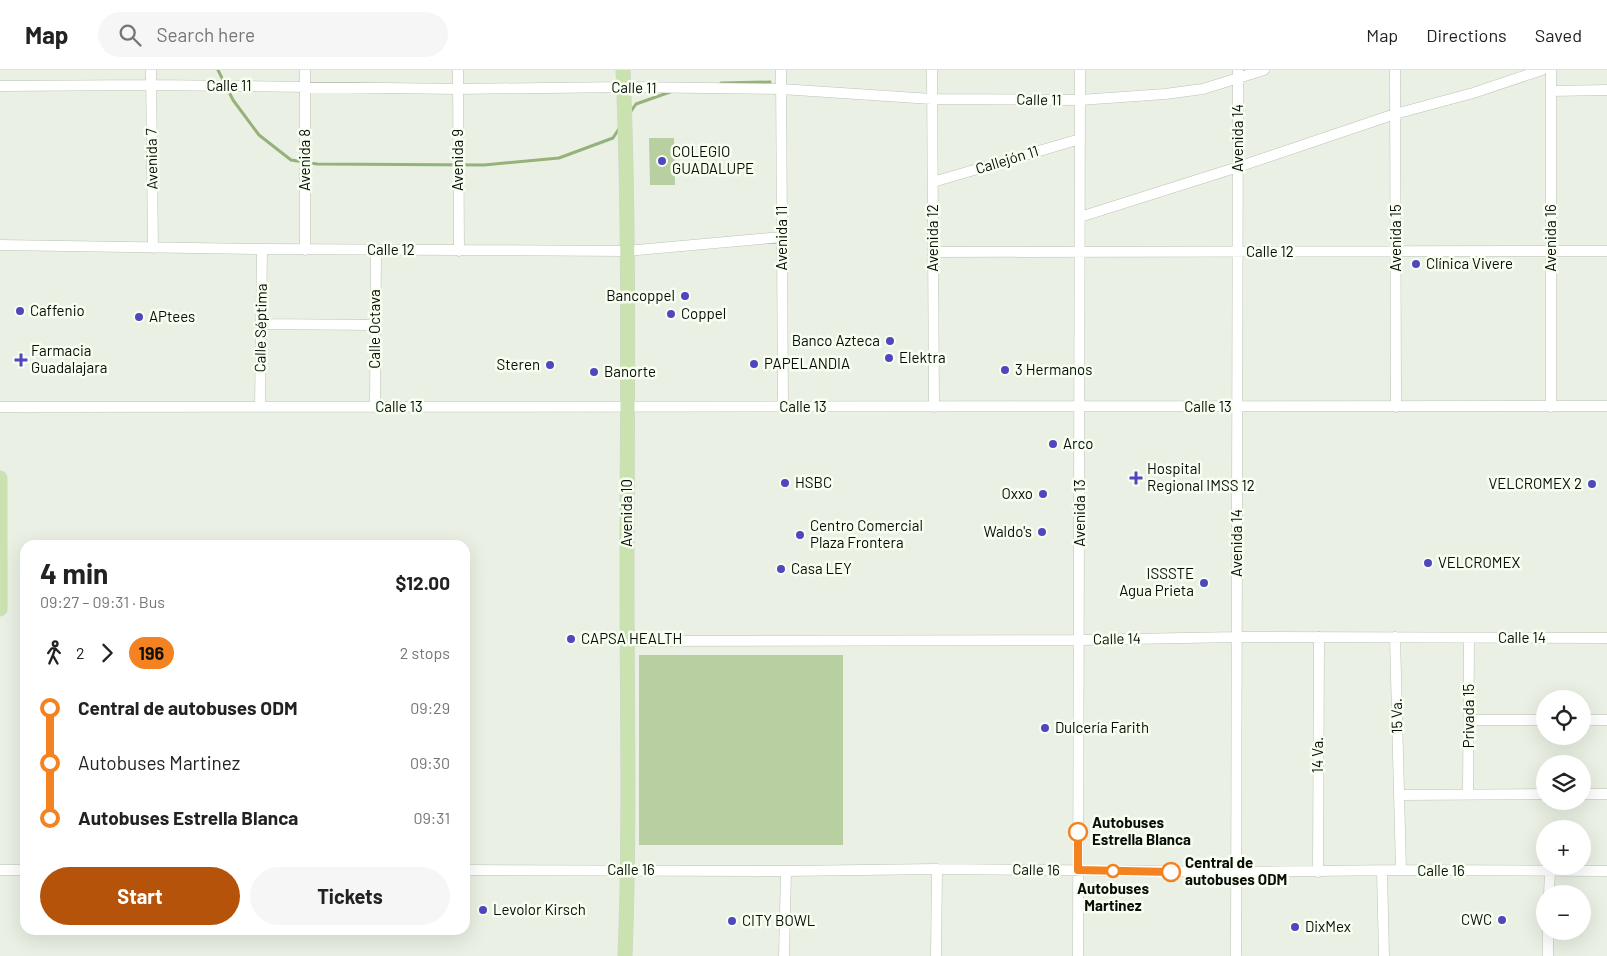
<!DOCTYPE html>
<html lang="en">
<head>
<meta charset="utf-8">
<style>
  body { margin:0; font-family:Barlow,sans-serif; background:#f6f6f6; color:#222; height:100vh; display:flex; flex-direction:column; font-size:19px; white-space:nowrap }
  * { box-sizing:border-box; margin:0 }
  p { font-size:16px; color:#767676 }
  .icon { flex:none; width:28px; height:28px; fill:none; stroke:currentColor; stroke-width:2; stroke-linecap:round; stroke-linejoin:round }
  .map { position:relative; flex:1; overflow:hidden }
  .drawer { position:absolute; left:20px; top:470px; width:450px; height:395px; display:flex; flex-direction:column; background:#fff; border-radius:15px; box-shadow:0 5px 20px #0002 }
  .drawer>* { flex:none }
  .badge { padding:0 10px; border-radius:16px; font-size:18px; line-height:32px }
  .controls { position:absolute; left:1536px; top:620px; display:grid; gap:10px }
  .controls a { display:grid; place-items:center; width:55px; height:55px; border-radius:50%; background:#fff; box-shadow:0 5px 20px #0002; font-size:25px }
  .map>.badge { position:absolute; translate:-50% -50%; box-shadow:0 0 0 2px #fff }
  .legs { display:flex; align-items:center; gap:8px; height:55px; padding:0 20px; font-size:16px }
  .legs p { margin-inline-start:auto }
  .overview { display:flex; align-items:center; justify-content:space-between; height:85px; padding:0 20px }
  h1 { font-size:28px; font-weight:700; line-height:38px }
  .button { display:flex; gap:10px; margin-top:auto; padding:10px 20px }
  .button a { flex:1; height:58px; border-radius:30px; background:#b45309; color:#fff; font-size:20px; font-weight:700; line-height:58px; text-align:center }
  .button a+a { background:#f6f6f6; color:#222 }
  ul { padding:0 20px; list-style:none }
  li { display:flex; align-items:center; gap:18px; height:55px; font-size:19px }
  li i { display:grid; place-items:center; width:8px; height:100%; margin:0 6px; background:currentColor }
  li i::after { content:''; width:12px; height:12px; margin:-6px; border:4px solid; border-radius:50%; background:#fff }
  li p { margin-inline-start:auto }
  li:first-child i { background:linear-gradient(#0000 50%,currentColor 0) }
  li:last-child i { background:linear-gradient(currentColor 50%,#0000 0) }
  header { display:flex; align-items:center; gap:30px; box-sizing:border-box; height:70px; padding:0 25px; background:#fff; border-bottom:1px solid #e0e0e0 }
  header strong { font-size:24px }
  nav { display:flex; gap:28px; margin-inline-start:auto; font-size:18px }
  .search { width:350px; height:45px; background:#f6f6f6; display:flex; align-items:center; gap:12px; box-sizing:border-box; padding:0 18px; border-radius:28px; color:#767676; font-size:19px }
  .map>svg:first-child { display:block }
  .green { fill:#b7cfa1 }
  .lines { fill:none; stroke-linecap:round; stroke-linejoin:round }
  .stream { stroke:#96b27b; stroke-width:3 }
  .minor-casing { stroke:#bbc2b6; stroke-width:11 }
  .major-casing { stroke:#d3d3d3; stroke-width:15 }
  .minor { stroke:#fff; stroke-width:10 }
  .major { stroke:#c9e2af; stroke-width:14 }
  .line-1-casing { stroke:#fff; stroke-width:11 }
  .line-1 { stroke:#f58220; stroke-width:8 }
  .poi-dot { fill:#5047be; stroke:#f7fff1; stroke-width:2 }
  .stop-1-dot { fill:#fff; stroke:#f58220; stroke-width:2.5 }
  .labels { text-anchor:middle; stroke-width:5; stroke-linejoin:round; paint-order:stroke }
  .street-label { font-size:15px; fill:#0a0c08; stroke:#f7fff1 }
  .poi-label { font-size:15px; fill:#0a0c08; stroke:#f7fff1; text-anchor:start }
  .stop-label { font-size:15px; font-weight:bold; fill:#0a0c08; stroke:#f7fff1; text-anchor:start }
</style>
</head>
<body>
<header>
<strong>Map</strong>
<div class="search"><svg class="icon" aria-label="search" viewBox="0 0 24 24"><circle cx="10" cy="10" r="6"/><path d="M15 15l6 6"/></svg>Search here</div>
<nav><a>Map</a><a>Directions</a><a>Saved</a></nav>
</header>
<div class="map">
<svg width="1607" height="886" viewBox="0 0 1607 886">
  <rect width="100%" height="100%" fill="#eaf1e4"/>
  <!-- green -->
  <path class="green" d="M649,68H674L675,115H650Z
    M639,585H843V775H639Z"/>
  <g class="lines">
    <!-- stream -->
    <path class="stream" d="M218,0L233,30L259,65L291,90L317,94L484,95L559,88L613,68L620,57
      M721,13L770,12
      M629,44L636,34L673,21"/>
    <defs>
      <path id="minor" d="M151,0L153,178
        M305,0V180
        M458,0L459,181
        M781,0L783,337
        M932,0L934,337
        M1395,0L1396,337
        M1551,0V337
        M0,16L151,15L458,19L624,17L781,19L932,29L1080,30L1165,24L1203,19L1264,0
        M1551,21L1607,20
        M933,112L1080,69
        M1080,147L1238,97L1395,44L1473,23L1542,0
        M0,175L262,179L626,181L782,167
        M933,182L1607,181
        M261,254L375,255
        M0,337L1607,336
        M260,337L262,179
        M375,337L376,180
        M1395,567L1401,800
        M627,571L1079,570L1237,567L1607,568
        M1469,650H1545
        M1582,650H1607
        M1468,724L1469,568
        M1582,724H1607
        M1399,725L1545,724
        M0,800H25
        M465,800L786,801L937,799L1237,802L1401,800L1607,801
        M1382,801L1384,886
        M1318,802L1319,567
        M1549,824L1550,802
        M784,886L786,801
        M936,886L937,799
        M1078,886L1080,0
        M1236,886L1238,0
        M1548,886V861"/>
      <path id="major" d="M623,0C630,169 627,338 627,508C627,634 630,760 625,886
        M0,408V539"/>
    </defs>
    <!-- minor casing -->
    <use href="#minor" class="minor-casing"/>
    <!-- major casing -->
    <use href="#major" class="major-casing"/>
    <!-- minor -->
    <use href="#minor" class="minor"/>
    <!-- major -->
    <use href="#major" class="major"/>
  </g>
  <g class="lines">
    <defs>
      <path id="line-1" d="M1078,762V800L1171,802"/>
    </defs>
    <!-- line-1 casing -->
    <use href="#line-1" class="line-1-casing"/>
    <!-- line-1 -->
    <use href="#line-1" class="line-1"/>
  </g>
  <!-- markers -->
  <g class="poi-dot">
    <circle cx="662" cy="91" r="5"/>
    <circle cx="1416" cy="194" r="5"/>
    <circle cx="685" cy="226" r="5"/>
    <circle cx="20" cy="241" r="5"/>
    <circle cx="671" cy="244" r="5"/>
    <circle cx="139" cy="247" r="5"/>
    <circle cx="890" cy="271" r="5"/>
    <circle cx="889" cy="288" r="5"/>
    <path d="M18.5 282.5h5v5h5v5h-5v5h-5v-5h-5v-5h5z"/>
    <circle cx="754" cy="294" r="5"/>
    <circle cx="550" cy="295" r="5"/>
    <circle cx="1005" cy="300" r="5"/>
    <circle cx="594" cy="302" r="5"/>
    <circle cx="1053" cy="374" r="5"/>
    <path d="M1133.5 400.5h5v5h5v5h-5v5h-5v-5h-5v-5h5z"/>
    <circle cx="785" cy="413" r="5"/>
    <circle cx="1592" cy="414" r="5"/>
    <circle cx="1043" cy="424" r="5"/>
    <circle cx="1042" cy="462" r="5"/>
    <circle cx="800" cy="465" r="5"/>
    <circle cx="1428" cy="493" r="5"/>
    <circle cx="781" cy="499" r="5"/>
    <circle cx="1204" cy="513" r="5"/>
    <circle cx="571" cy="569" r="5"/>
    <circle cx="1045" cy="658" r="5"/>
    <circle cx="483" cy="840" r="5"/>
    <circle cx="1502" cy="850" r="5"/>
    <circle cx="732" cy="851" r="5"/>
    <circle cx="1295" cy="857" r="5"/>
  </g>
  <g class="stop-1-dot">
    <circle cx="1078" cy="762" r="9"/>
    <circle cx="1113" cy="801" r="6"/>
    <circle cx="1171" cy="802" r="9"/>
  </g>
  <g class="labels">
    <!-- street labels -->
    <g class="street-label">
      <text x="229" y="21">Calle 11</text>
      <text transform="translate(634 18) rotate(1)" y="5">Calle 11</text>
      <text transform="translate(1039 30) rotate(1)" y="5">Calle 11</text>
      <text transform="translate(1238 68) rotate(-90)" y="5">Avenida 14</text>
      <text transform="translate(152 89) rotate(-91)" y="5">Avenida 7</text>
      <text transform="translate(305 90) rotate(-90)" y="5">Avenida 8</text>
      <text transform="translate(458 90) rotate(-90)" y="5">Avenida 9</text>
      <text transform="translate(1007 90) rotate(-17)" y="5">Callejón 11</text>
      <text transform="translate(782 168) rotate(-90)" y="5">Avenida 11</text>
      <text transform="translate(933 168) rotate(-90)" y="5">Avenida 12</text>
      <text transform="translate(1396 168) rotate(-90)" y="5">Avenida 15</text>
      <text transform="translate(1551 168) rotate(-90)" y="5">Avenida 16</text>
      <text x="391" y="185">Calle 12</text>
      <text x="1270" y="187">Calle 12</text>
      <text transform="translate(261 258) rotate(-89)" y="5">Calle Séptima</text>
      <text transform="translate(375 259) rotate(-90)" y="5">Calle Octava</text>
      <text x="399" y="342">Calle 13</text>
      <text x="803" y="342">Calle 13</text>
      <text x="1208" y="342">Calle 13</text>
      <text transform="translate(627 443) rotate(-90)" y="5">Avenida 10</text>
      <text transform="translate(1080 443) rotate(-90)" y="5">Avenida 13</text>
      <text transform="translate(1237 473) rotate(-90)" y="5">Avenida 14</text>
      <text x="1522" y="573">Calle 14</text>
      <text transform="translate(1117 569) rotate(-1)" y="5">Calle 14</text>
      <text transform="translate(1397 646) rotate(-91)" y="5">15 Va.</text>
      <text transform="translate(1469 646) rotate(-90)" y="5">Privada 15</text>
      <text transform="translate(1318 685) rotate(-90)" y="5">14 Va.</text>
      <text x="631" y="805">Calle 16</text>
      <text transform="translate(1036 800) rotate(1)" y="5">Calle 16</text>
      <text x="1441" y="806">Calle 16</text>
    </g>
    <!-- poi labels -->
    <g class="poi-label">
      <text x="672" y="87">COLEGIO<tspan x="672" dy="17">GUADALUPE</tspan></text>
      <text x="1426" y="199">Clínica Vivere</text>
      <text x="675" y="231" text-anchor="end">Bancoppel</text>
      <text x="30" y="246">Caffenio</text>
      <text x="681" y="249">Coppel</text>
      <text x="149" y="252">APtees</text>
      <text x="880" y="276" text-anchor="end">Banco Azteca</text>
      <text x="31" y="286">Farmacia<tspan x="31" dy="17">Guadalajara</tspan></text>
      <text x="899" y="293">Elektra</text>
      <text x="764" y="299">PAPELANDIA</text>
      <text x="540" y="300" text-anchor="end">Steren</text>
      <text x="1015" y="305">3 Hermanos</text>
      <text x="604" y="307">Banorte</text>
      <text x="1063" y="379">Arco</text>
      <text x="1147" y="404">Hospital<tspan x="1147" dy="17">Regional IMSS 12</tspan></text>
      <text x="795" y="418">HSBC</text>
      <text x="1582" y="419" text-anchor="end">VELCROMEX 2</text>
      <text x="1033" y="429" text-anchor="end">Oxxo</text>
      <text x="810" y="461">Centro Comercial<tspan x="810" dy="17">Plaza Frontera</tspan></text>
      <text x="1032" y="467" text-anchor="end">Waldo's</text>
      <text x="1438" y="498">VELCROMEX</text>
      <text x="791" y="504">Casa LEY</text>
      <text x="1194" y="509" text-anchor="end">ISSSTE<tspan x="1194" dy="17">Agua Prieta</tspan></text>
      <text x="581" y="574">CAPSA HEALTH</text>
      <text x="1055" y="663">Dulcería Farith</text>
      <text x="493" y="845">Levolor Kirsch</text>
      <text x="1492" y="855" text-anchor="end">CWC</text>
      <text x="742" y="856">CITY BOWL</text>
      <text x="1305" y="862">DixMex</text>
    </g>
    <!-- stop labels -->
    <g class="stop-label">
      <text x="1092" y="758">Autobuses<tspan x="1092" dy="17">Estrella Blanca</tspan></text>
      <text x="1185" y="798">Central de<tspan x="1185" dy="17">autobuses ODM</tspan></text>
      <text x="1113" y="824" text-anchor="middle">Autobuses<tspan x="1113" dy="17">Martinez</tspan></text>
    </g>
  </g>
</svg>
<div class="controls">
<a><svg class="icon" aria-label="locate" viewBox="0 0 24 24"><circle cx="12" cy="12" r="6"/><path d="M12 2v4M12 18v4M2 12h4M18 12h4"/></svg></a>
<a><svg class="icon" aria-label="layers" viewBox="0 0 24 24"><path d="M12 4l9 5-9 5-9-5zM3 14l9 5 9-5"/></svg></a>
<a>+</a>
<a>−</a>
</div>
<section class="drawer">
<div class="overview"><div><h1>4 min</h1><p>09:27 – 09:31 · Bus</p></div><b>$12.00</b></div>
<div class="legs"><svg class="icon" aria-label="walk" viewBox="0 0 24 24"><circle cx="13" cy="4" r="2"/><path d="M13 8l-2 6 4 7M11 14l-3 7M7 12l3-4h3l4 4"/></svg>2<svg class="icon" aria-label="forward" viewBox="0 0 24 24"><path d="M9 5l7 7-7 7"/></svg><b class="badge" style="background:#f58220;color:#111">196</b><p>2 stops</p></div>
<ul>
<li><i style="color:#f58220"></i><b>Central de autobuses ODM</b><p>09:29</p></li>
<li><i style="color:#f58220"></i><span>Autobuses Martinez</span><p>09:30</p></li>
<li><i style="color:#f58220"></i><b>Autobuses Estrella Blanca</b><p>09:31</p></li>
</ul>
<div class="button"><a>Start</a><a>Tickets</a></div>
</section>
</div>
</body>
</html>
